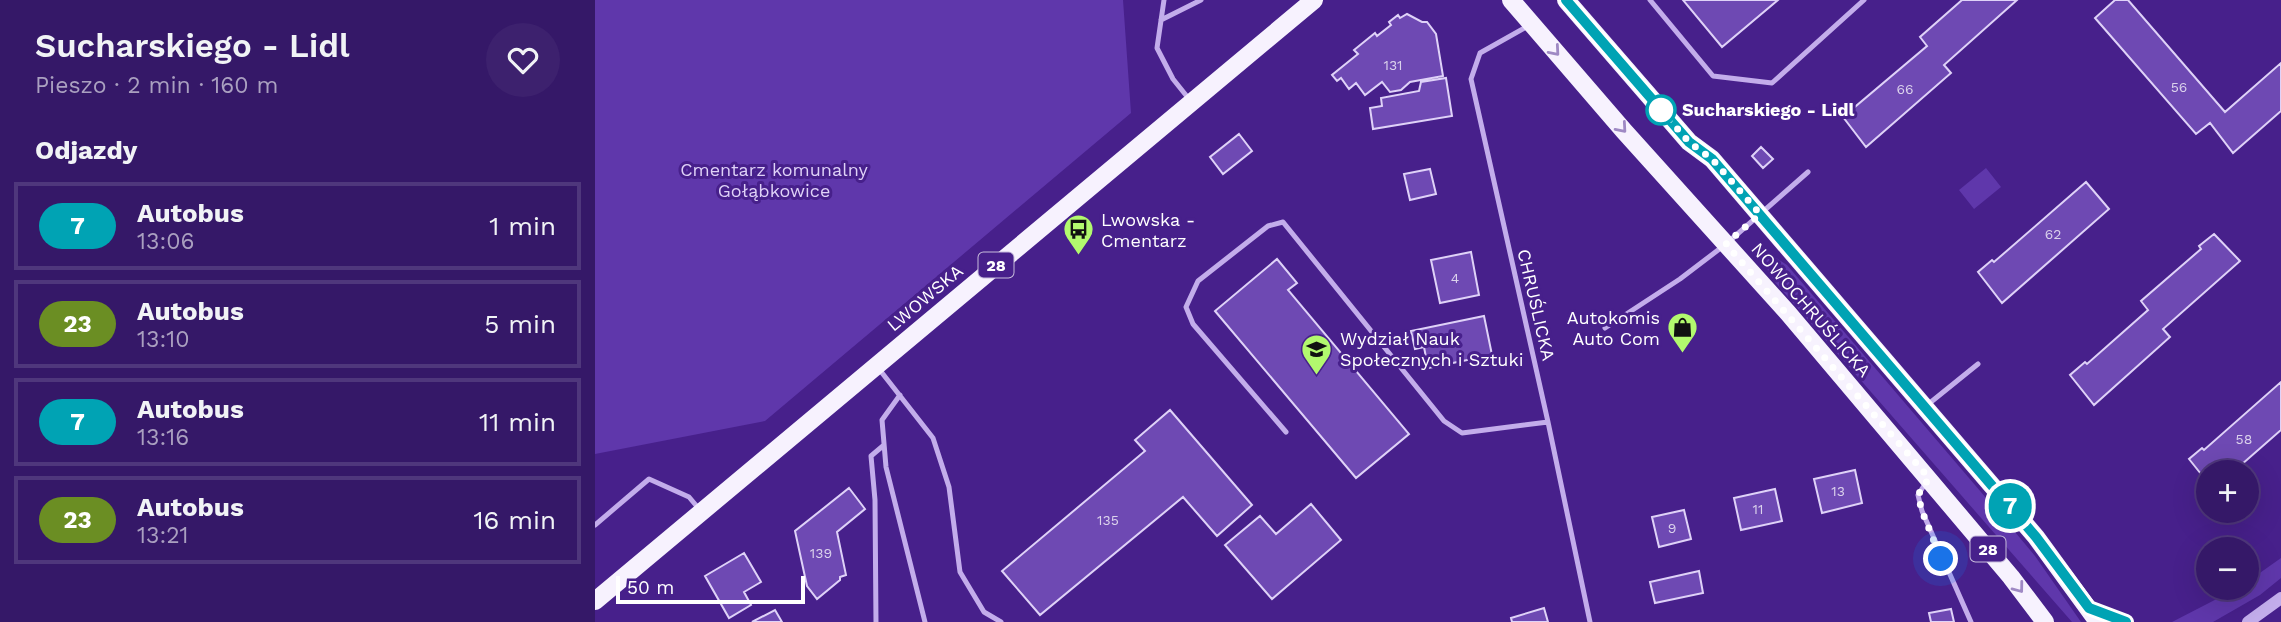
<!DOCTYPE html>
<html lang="pl">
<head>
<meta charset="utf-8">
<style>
  body { margin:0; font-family:"Work Sans",sans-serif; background:#3d216e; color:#f1f3f6; height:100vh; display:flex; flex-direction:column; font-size:26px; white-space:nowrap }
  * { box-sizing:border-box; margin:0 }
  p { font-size:23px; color:#aaa0c0 }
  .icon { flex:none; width:38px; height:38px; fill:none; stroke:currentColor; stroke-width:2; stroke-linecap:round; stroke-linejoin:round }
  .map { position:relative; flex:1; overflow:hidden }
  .sheet { display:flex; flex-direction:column; background:#351868; width:595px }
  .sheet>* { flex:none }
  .badge { padding:0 14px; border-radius:23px; font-size:24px; line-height:46px }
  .tools { position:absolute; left:1601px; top:460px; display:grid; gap:14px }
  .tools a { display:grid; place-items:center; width:63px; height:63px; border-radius:50%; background:#351868; box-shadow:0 7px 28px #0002,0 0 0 2px #4f377c; font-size:35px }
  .scale { position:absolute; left:21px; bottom:18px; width:189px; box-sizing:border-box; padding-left:7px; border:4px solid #fff; border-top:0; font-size:19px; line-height:24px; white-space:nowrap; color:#fff; -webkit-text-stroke:5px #47208b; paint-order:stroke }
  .you { position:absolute; width:35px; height:35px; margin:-18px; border:5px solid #fff; border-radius:50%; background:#1a73e8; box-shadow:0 0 0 10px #1a73e833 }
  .map>.badge { position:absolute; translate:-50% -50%; box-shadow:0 0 0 4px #fff }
  h2 { padding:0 35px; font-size:26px; line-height:63px }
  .round { display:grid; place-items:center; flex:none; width:74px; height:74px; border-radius:37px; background:#3d216e }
  .headline { display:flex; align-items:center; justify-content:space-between; height:119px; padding:0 35px }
  h1 { font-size:33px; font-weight:600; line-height:52px }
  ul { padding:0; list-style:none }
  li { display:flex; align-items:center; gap:21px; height:88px; margin:0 14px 10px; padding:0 21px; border:4px solid #4f377c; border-radius:0px }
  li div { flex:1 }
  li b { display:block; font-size:26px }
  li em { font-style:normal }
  li .badge { min-width:77px; font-weight:700; text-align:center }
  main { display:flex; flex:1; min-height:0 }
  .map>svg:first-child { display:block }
  .green { fill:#5f37ab }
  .building { fill:#6e49b3; stroke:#dfd2f8; stroke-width:2 }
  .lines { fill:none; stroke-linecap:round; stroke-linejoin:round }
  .service { stroke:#c3adeb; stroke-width:5 }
  .tertiary { stroke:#c3adeb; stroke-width:12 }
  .primary { stroke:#f7f2fe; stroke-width:18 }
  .oneway { stroke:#9f89c4 }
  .line-casing { stroke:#fff; stroke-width:16 }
  .line { stroke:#00a3b4; stroke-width:10 }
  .walk { stroke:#fff; stroke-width:7; stroke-dasharray:0 12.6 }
  .stop-dot { fill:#fff; stroke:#00a3b4; stroke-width:3.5 }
  .labels { text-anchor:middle; stroke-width:6; stroke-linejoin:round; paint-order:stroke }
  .number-label { font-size:14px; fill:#dbd2ec }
  .shield { fill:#47208b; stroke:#c8bcdc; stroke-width:2 }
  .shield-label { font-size:16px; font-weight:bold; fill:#fff }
  .stop-label { font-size:18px; font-weight:bold; fill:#fff; stroke:#47208b; text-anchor:start }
  .park-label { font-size:18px; fill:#dfd2f8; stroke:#47208b }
  .poi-label { font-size:18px; fill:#fff; stroke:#47208b; text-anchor:start }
  .street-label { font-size:18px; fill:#fff; stroke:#47208b }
</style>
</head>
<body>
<main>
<section class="sheet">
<div class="headline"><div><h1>Sucharskiego - Lidl</h1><p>Pieszo · 2 min · 160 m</p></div><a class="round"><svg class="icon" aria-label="heart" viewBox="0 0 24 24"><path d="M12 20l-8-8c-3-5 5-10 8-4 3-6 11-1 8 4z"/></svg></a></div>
<h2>Odjazdy</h2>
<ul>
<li><span class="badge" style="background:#00a3b4;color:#fff">7</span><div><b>Autobus</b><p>13:06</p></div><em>1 min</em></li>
<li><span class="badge" style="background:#6b8e23;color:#fff">23</span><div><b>Autobus</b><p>13:10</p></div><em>5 min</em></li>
<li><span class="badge" style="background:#00a3b4;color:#fff">7</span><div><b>Autobus</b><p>13:16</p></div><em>11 min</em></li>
<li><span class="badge" style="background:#6b8e23;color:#fff">23</span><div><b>Autobus</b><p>13:21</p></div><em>16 min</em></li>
</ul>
</section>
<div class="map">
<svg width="1686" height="622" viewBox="0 0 1686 622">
  <rect width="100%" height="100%" fill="#47208b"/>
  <!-- green -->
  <path class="green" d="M0,0H528L536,113L170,421L0,454Z
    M1391,168L1406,187L1379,209L1364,190Z
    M1169,250L1192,265L1415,526L1440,556L1486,622H1477L1179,281L1164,255Z
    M1686,558V578L1665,595L1618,622H1577L1643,588H1652V582Z"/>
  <!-- building -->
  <path class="building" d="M1088,0H1183L1127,47Z
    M1367,0H1422L1349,65L1356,73L1271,147L1248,117L1332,46L1325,37Z
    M1520,0H1533L1630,112L1686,63V111L1638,153L1615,123L1601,134L1500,18Z
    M812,14L827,22H832L841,34L848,76L815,82L806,90L795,92L787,82L770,95L761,83L754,89L746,78L742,81L737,75L763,54L759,50L780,33L782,36L796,25L794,22L803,15L805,18Z
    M851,78L857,116L778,129L775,108L787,106L786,98L824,91L826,82Z
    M644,134L657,151L628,174L615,157Z
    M1166,147L1178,159L1168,168L1157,156Z
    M835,169L841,194L815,200L809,174Z
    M1491,182L1514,209L1407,303L1383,272L1397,260L1399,262Z
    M1619,234L1645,261L1568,329L1575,337L1499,405L1475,375L1490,362L1492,364L1553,310L1546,301L1606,249L1604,246Z
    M876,252L884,295L845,303L836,260Z
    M682,259L702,283L693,290L814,434L761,478L620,311Z
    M889,316L897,355L833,368L829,347L820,349L816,331Z
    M1686,382V430L1638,472H1614V484L1594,459L1607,448L1609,450Z
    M575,410L657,505L622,536L588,497L445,615L407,571L550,451L540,440Z
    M1260,470L1267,503L1227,513L1219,479Z
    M254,488L270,509L242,532L251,575L245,577V580L222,599L212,586L200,531Z
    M1180,489L1187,521L1146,530L1139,498Z
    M716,504L746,540L677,599L630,545L665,516L681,534Z
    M1089,510L1096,539L1064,547L1057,517Z
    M149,553L166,582L149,592L156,605L134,618L110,576Z
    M1104,571L1108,593L1060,603L1055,582Z
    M949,608L953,622H917L916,618Z
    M1356,609L1359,622H1336L1334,613Z
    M180,610L187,622H157Z"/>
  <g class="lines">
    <!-- service -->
    <path class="service" d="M569,0L562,48L578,79L594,99
      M1055,0L1118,76L1177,83L1269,0
      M566,20L606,0
      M935,25L885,53L876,79L953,422L995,622
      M1010,328L1085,279L1131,244L1213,172
      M284,369L338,438L354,487L365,572L389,612L406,622
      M305,395L287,420L291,467L330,622
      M1331,406L1383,364
      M691,432L598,324L591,307L603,281L673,226L688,222L849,421L867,433L953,422
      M1332,481L1323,495L1327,511L1376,622
      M0,525L54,479L94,497L105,510
      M281,622L280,500L276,456L289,445"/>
    <!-- tertiary -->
    <path class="tertiary" d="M1494,608L1531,622
      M1653,622L1686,598"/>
    <!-- primary -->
    <path class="primary" d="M916,0L1029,131L1193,313L1416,577L1450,622
      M971,0L1094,142L1117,159L1441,537L1503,622
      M0,601L719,0"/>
  </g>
  <!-- one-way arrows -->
  <defs><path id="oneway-chevron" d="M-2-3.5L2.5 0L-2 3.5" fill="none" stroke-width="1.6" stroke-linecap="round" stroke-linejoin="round" transform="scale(1.75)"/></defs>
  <g class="oneway">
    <use href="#oneway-chevron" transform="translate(960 51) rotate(49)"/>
    <use href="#oneway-chevron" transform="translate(1027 128) rotate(49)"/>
    <use href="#oneway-chevron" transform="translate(1424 588) rotate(53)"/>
  </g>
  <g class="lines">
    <defs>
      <path id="line" d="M971,0L1094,142L1117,159L1441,537L1494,608L1531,622"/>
    </defs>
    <!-- line casing -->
    <use href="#line" class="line-casing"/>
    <!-- line -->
    <use href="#line" class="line"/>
    <!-- walk -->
    <path class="walk" d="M1066,110L1094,142L1117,159L1165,214L1131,244L1334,478L1323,495L1327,511L1346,559"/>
  </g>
  <!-- icons -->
  <defs>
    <symbol id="bus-pin" viewBox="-11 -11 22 30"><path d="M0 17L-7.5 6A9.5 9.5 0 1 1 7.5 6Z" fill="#b2f96e" stroke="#47208b"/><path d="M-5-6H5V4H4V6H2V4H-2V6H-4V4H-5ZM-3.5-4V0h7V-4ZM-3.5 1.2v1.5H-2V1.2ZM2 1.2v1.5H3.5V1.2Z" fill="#111"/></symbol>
    <symbol id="shop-pin" viewBox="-11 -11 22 30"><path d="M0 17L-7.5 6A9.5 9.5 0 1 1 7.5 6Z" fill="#b2f96e" stroke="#47208b"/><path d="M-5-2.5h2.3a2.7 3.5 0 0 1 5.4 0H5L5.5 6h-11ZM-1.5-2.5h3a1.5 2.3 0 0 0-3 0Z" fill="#111"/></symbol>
    <symbol id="university-pin" viewBox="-11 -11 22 30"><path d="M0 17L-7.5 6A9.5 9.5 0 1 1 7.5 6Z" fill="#b2f96e" stroke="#47208b"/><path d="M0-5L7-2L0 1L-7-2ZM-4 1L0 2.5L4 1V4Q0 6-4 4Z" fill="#111"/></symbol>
  </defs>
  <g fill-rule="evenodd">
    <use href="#bus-pin" x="466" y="212" width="35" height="47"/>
    <use href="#shop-pin" x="1070" y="310" width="35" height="47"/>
    <use href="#university-pin" x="704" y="332" width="35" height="47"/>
  </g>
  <!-- markers -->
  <circle class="stop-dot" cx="1066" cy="110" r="14"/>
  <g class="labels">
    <!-- number labels -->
    <g class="number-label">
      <text x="798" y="70">131</text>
      <text x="1584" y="92">56</text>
      <text x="1310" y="94">66</text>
      <text x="1458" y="239">62</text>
      <text x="860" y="283">4</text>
      <text x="1649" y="444">58</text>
      <text x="1243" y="496">13</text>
      <text x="1163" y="514">11</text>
      <text x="513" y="525">135</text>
      <text x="1077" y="533">9</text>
      <text x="226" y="558">139</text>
    </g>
    <!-- shield labels -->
    <g class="shield">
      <rect x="383.5" y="252.5" width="35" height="25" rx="5"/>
      <rect x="1375.5" y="536.5" width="35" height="25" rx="5"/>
    </g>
    <g class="shield-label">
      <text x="401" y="271">28</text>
      <text x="1393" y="555">28</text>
    </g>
    <!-- stop labels -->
    <g class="stop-label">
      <text x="1087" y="116">Sucharskiego - Lidl</text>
    </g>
    <!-- park labels -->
    <g class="park-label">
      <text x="179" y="176">Cmentarz komunalny<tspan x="179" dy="21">Gołąbkowice</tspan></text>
    </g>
    <!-- poi labels -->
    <g class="poi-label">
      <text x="506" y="226">Lwowska -<tspan x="506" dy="21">Cmentarz</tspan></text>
      <text x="1065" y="324" text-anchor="end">Autokomis<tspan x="1065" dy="21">Auto Com</tspan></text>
      <text x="745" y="345">Wydział Nauk<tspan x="745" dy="21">Społecznych i Sztuki</tspan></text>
    </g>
    <!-- street labels -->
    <g class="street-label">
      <text transform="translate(330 298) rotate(-40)" y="6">LWOWSKA</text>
      <text transform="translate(941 305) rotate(77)" y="6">CHRUŚLICKA</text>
      <text transform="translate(1216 310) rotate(49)" y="6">NOWOCHRUŚLICKA</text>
    </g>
  </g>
</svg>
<div class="tools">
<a>+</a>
<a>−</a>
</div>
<div class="scale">50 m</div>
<div class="you" style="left:1346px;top:559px"></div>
<b class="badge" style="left:1415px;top:506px;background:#00a3b4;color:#fff">7</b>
</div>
</main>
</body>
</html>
